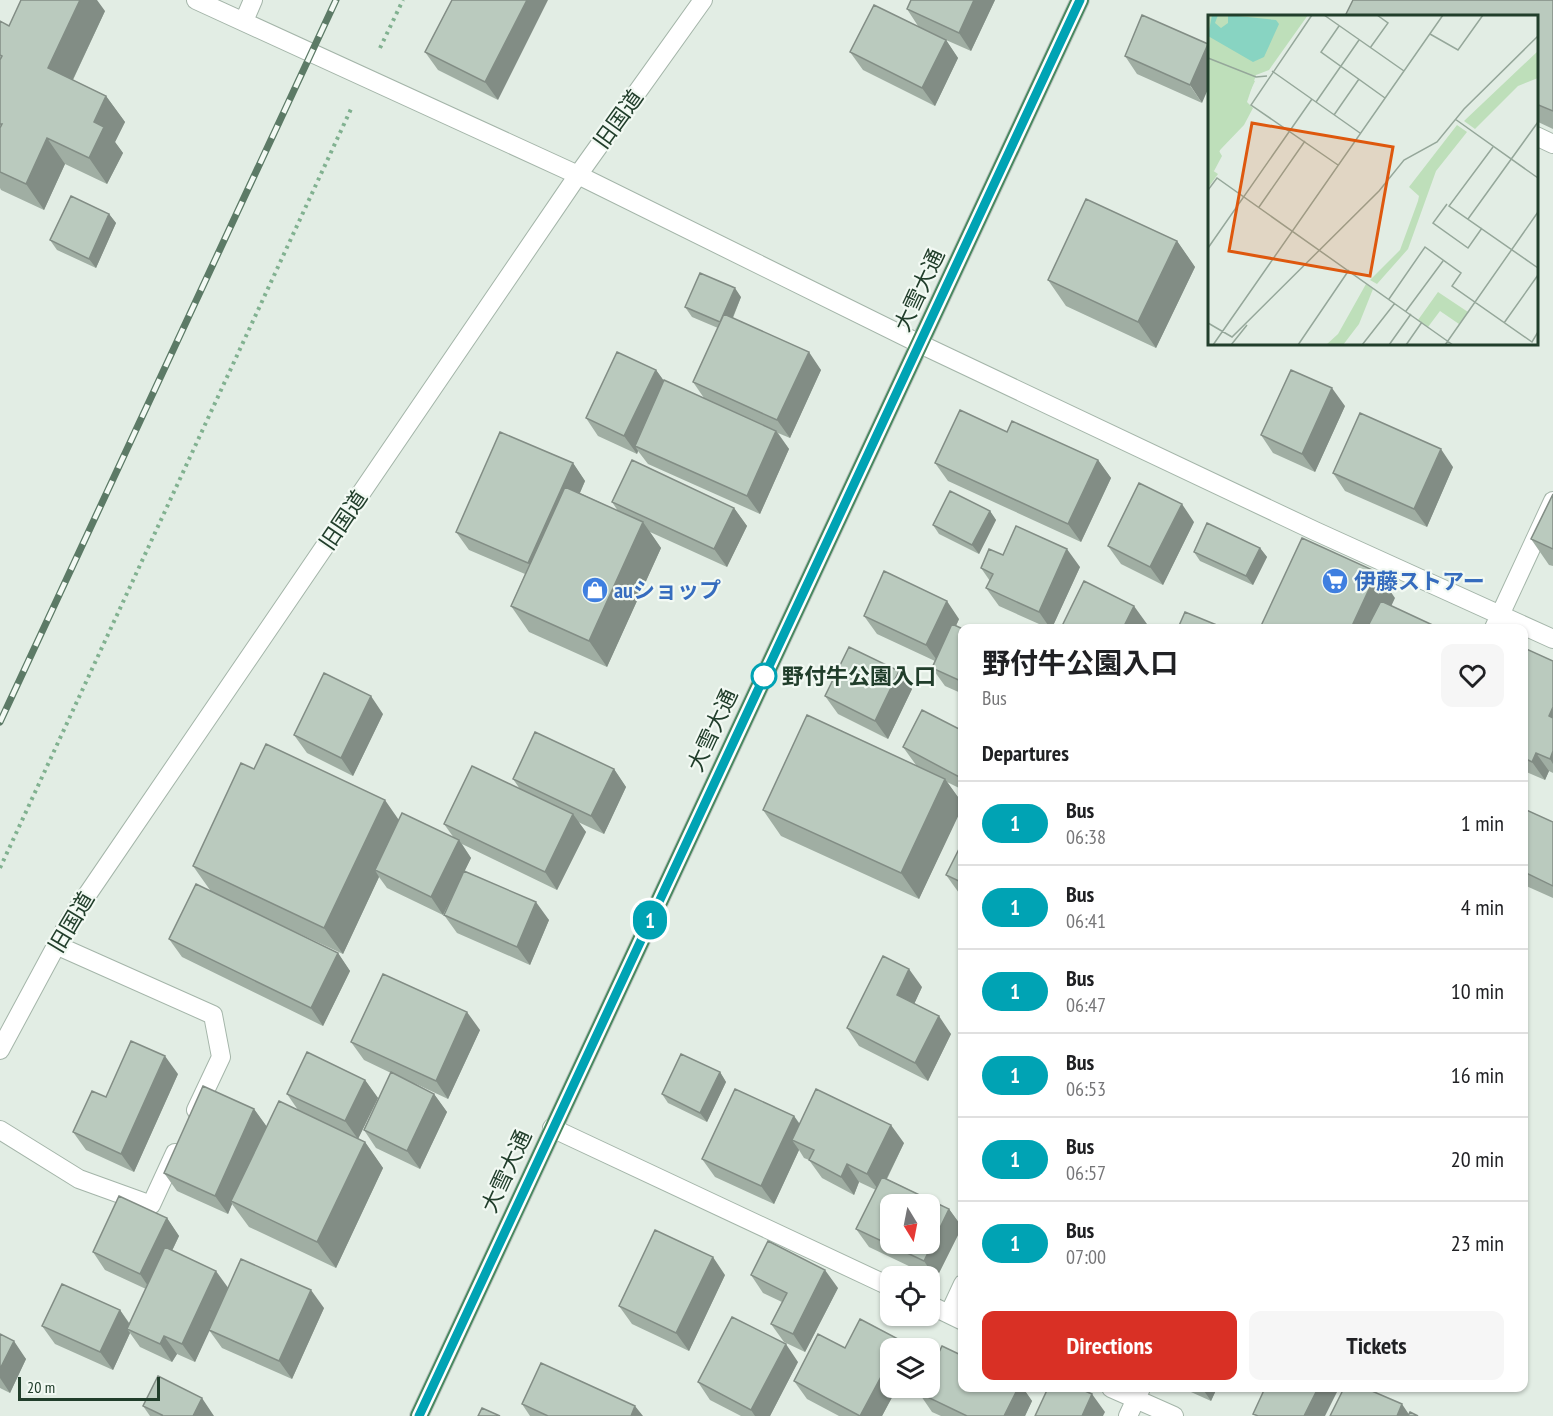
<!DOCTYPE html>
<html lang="en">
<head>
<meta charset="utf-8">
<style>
  body { margin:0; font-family:"PT Sans Narrow","Noto Sans JP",sans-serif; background:#f6f6f6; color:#202124; height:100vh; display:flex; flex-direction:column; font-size:22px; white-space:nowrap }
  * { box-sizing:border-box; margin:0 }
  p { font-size:20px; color:#757577 }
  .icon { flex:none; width:33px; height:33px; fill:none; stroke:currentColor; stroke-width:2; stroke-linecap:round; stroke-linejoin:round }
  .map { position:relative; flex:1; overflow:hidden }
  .details { position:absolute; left:958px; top:624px; width:570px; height:768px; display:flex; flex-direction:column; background:#fff; border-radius:12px; box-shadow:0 2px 4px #0004 }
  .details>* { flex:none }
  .badge { padding:0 12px; border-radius:20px; font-size:21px; line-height:39px }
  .needle { width:39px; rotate:170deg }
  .buttons { position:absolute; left:880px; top:1194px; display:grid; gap:12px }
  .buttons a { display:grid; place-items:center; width:60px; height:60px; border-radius:12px; background:#fff; box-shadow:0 2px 4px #0004; font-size:30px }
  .scale { position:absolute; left:18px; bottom:15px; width:142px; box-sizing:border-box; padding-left:6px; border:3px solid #213e2b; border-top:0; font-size:16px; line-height:21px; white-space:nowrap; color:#213e2b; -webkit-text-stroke:4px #f2f9f3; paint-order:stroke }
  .map>.badge { position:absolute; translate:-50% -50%; box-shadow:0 0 0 3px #fff }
  h2 { padding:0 24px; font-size:22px; line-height:54px }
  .round { display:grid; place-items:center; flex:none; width:63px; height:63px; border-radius:12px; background:#f6f6f6 }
  .head { display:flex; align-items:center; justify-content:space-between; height:102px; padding:0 24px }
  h1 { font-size:28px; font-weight:700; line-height:45px }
  .button { display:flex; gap:12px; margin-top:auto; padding:12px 24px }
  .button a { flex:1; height:69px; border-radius:12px; background:#d93025; color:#fff; font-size:24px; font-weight:700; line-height:69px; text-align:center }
  .button a+a { background:#f6f6f6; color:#202124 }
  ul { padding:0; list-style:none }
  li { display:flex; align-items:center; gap:18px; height:84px; padding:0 24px; border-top:2px solid #e0e0e0 }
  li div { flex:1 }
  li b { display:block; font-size:22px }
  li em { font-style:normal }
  li .badge { min-width:66px; font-weight:700; text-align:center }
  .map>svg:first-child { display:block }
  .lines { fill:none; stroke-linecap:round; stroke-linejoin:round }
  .service-casing { stroke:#a4b5a9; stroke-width:20 }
  .minor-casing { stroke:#a4b5a9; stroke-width:20 }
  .tertiary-casing { stroke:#a4b5a9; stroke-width:20 }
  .trunk-casing { stroke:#c1c9c4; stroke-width:20 }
  .path { stroke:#81b190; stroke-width:4; stroke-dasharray:3 4.5; stroke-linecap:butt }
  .service { stroke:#fff; stroke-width:18 }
  .minor { stroke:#fff; stroke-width:18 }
  .tertiary { stroke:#fff; stroke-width:18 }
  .trunk { stroke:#488860; stroke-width:18 }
  .rail-casing { stroke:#5c7a66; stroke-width:7 }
  .rail { stroke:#f2f9f3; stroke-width:4.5; stroke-dasharray:14; stroke-linecap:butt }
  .wall { fill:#a0aea3 }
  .shaded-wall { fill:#828d85 }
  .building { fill:#bacabe; stroke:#828d85; stroke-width:1.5; fill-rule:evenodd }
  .line-casing { stroke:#fff; stroke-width:14 }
  .line { stroke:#00a3b4; stroke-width:9 }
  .stop-dot { fill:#fff; stroke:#00a3b4; stroke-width:3 }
  .labels { text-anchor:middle; stroke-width:4.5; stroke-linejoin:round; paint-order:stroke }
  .street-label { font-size:22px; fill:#213e2b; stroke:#f2f9f3 }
  .shop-label { font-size:22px; font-weight:bold; fill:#366cbe; stroke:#f2f9f3; text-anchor:start }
  .stop-label { font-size:22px; font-weight:bold; fill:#213e2b; stroke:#f2f9f3; text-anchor:start }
  .inset-road { fill:none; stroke:#95a79a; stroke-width:1.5 }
  .view { fill:#de580e; fill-opacity:0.15; stroke:#de580e; stroke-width:3 }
  .inset-edge { fill:none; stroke:#213e2b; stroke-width:3 }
</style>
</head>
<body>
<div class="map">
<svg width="1553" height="1416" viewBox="0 0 1553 1416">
  <rect width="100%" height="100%" fill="#e2ede4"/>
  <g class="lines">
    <defs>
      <path id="service" d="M1536,136L1553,144
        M56,945L213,1015L221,1057L196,1110
        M0,1130L79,1179L151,1205L175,1153"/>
      <path id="minor" d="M196,0L578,175L920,344L1315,531L1553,639
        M244,21L253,0
        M1494,628L1553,501
        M552,1128L891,1287
        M930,1305L963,1321
        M949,1314L963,1284
        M1111,1388L1174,1416
        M1128,1416L1141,1388"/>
      <path id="tertiary" d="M0,1050L70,920L578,175L703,0"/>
      <path id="trunk" d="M419,1416L1080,0"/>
    </defs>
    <!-- service casing -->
    <use href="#service" class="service-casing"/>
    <!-- minor casing -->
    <use href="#minor" class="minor-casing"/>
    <!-- tertiary casing -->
    <use href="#tertiary" class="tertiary-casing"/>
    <!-- trunk casing -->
    <use href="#trunk" class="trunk-casing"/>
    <!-- path -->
    <path class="path" d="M380,48L403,0
      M0,868L351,109"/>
    <!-- service -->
    <use href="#service" class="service"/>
    <!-- minor -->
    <use href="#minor" class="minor"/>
    <!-- tertiary -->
    <use href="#tertiary" class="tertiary"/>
    <!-- trunk -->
    <use href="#trunk" class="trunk"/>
    <defs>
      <path id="rail" d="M0,722L336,0"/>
    </defs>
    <!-- rail casing -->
    <use href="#rail" class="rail-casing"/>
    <!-- rail -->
    <use href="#rail" class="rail"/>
  </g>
  <!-- wall -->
  <path class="wall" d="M452,0L498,100L438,70L425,52Z
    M995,0L971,51L946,40L958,58L935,106L863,70L850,52L918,26L907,9Z
    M1553,0V129L1536,121V16H1348L1346,14Z
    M105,11L73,80L106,96L125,122L115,142L123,153L107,184L65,164L44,210L1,190L0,188V21L9,26Z
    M1142,15L1202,103L1137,74L1125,56Z
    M109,214L116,223L96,268L57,250L50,240Z
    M1177,241L1195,267L1156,348L1066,306L1048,280Z
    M741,297L733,318L821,370L790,438L778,433L789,449L760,514L648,464L638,451L637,454L598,436L586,418L656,370L664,381L704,398L693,382L718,328L692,317L685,307Z
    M1345,406L1315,472L1273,453L1261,435Z
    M1007,432L1098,460L1111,478L1081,542L948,481L935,463Z
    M573,463L585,481L580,493L618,511L612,502L734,508L747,526L727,567L650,532L661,548L607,667L529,632L511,606L525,574L469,550L456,532Z
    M1453,467L1427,527L1345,491L1333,473Z
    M1553,494V566L1549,565L1531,539Z
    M990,511L996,520L979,554L939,534L933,525Z
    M1194,522L1163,585L1121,564L1108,546Z
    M1260,548L1267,557L1253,585L1200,561L1194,552Z
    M1003,555L1080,567L1052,628H1048L999,606L986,588L990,581L981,568Z
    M864,616L959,619L956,626L963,629V694L945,686L932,668L935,661L877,634Z
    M1524,648L1553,661V773L1549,771L1545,780L1524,771Z
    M912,689L888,739L838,714L825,696Z
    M383,714L353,776L307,753L294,735Z
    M963,731V790L947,782L963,804L919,899L781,836L763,810L916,765L903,747Z
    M254,769L399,820L454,838L444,824L520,789L513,779L614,769L626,787L604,834L578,822L586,832L557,890L462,844L471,858L464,872L549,920L530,965L457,933L444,915L453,896L443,915L387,888L379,877L343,954L261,916L338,953L350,971L323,1026L182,957L169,939L210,890L193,866Z
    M1524,809L1553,822V898L1524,885Z
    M963,841V895L959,893L946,875Z
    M922,987L914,1004L951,1034L928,1081L859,1046L847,1028Z
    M480,1030L448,1099L414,1083L434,1094L447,1112L420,1169L376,1148L364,1130L391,1073L364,1060L351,1042Z
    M720,1072L726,1082L707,1122L668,1103L662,1094Z
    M178,1074L134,1172L86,1150L73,1132L106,1097Z
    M365,1080L378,1098L358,1139L365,1142L383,1168L336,1268L249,1227L232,1204L228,1214L177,1191L164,1173L254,1109L267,1127L298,1110L287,1094Z
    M794,1116L800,1124L904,1143L887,1179L949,1209L962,1227L936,1279L869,1247L856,1229L876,1190L859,1182L854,1195L822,1178L809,1160L804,1158L799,1150L774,1204L715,1177L702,1159Z
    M167,1218L179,1236L172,1251L228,1288L324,1308L292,1379L222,1348L209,1330L195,1362L177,1354L172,1362L140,1347L130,1333L113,1370L55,1344L42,1326L120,1310L130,1324L146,1289L105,1270L93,1252Z
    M725,1275L689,1351L632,1324L619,1306Z
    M751,1275L838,1288L805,1352L784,1342L771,1324L782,1302L763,1293Z
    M0,1334L26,1359L10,1393L0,1388Z
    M900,1340L906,1348H891V1388H897L882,1416H839L807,1399L794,1381L845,1348Z
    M798,1362L770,1416H741L710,1400L698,1382Z
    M963,1388H1023L1032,1401L1025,1416H941L932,1412L919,1393Z
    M1182,1388H1217L1211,1401Z
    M522,1404L643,1416H530Z
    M143,1406L214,1416H150Z"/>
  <!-- shaded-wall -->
  <path class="shaded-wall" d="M80,0H97L105,11L66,94L48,68Z
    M527,0H548L498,100L485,82Z
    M974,0H995L971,51L959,33Z
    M946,40L958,58L935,106L922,88Z
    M1208,44L1209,47V87L1202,103L1190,85Z
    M106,96L125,122L115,142L123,153L107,184L89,158L94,122Z
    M47,138L65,164L44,210L26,184Z
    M109,214L116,223L96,268L89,259Z
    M1177,241L1195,267L1156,348L1138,322Z
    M735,288L741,297L727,331L720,322Z
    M809,352L821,370L790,438L777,420Z
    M656,370L669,388L635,446L638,451L637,454L624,436Z
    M1332,388L1345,406L1315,472L1302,454Z
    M776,431L789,449L760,514L747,496Z
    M1441,449L1453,467L1427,527L1414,509Z
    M1098,460L1111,478L1081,542L1068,524Z
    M573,463L585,481L541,581L528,563Z
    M1182,504L1194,522L1163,585L1150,567Z
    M734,508L747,526L727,567L714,549Z
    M990,511L996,520L979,554L972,545Z
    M643,522L661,548L607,667L589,641Z
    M1260,548L1267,557L1253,585L1246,576Z
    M1067,549L1080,567L1052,628H1050L1039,612Z
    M1377,572L1395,598L1381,628H1351Z
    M947,601L959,619L939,663L926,645Z
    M1134,606L1147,624L1145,628H1123Z
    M899,671L912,689L888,739L875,721Z
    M371,696L383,714L353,776L341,758Z
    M1553,707V723L1549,716Z
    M1553,751V764L1550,759Z
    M1536,753L1549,771L1545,780L1532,762Z
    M614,769L626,787L604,834L591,816Z
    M945,779L963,804V806L919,899L901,873Z
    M385,800L403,826L375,870L379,877L343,954L324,928Z
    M573,814L586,832L557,890L545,872Z
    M459,840L471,858L443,915L431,897Z
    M536,902L549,920L530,965L517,947Z
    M338,953L350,971L323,1026L311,1008Z
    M909,969L922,987L910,1013L897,995Z
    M467,1012L480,1030L448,1099L436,1081Z
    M939,1016L951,1034L928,1081L915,1063Z
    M165,1056L178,1074L134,1172L121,1154Z
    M720,1072L726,1082L707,1122L700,1113Z
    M365,1080L378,1098L358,1139L345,1121Z
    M434,1094L447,1112L420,1169L407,1151Z
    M254,1109L267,1127L231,1201L232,1204L228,1214L215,1196Z
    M794,1116L806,1134L792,1140L799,1150L774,1204L761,1186Z
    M891,1125L904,1143L880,1192L867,1174Z
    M365,1142L383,1168L336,1268L317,1242Z
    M847,1164L859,1182L854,1195L841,1177Z
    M949,1209L962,1227L936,1279L924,1261Z
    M167,1218L179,1236L152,1292L140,1274Z
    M713,1257L725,1275L689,1351L676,1333Z
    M825,1270L838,1288L805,1352L793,1334Z
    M216,1271L229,1289L195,1362L182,1344Z
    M311,1290L324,1308L292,1379L279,1361Z
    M120,1310L132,1328L127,1329L130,1333L113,1370L100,1352Z
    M164,1336L177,1354L172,1362L160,1344Z
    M900,1340L906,1348H896Z
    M14,1341L26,1359L10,1393L0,1378V1369Z
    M786,1344L798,1362L770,1416H755L751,1410Z
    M891,1358V1388H897L882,1416H860Z
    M1018,1388H1023L1032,1401L1025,1416H1004Z
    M1202,1388H1217L1211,1401Z
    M1318,1388H1339L1325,1416H1304Z
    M1092,1394L1105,1412L1103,1416H1082Z
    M202,1398L214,1416H193Z
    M1402,1404L1410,1416H1397Z
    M635,1406L643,1416H631Z"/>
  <!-- building -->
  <path class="building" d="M21,0H80L48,68L106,96L94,122L104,127L89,158L47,138L26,184L0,172V128L2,124H0V60L2,56L0,55V21L9,26Z
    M452,0H527L485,82L425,52Z
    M911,0H974L959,33L907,9Z
    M1353,0H1553V111L1536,104V16H1352L1346,14Z
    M874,5L946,40L922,88L850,52Z
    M1142,15L1208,44L1190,85L1125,56Z
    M71,196L109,214L89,259L50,240Z
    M1086,199L1177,241L1138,322L1048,280Z
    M700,273L735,288L720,322L685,307Z
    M724,314L809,352L777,420L693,382Z
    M617,352L656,370L624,436L586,418Z
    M1291,370L1332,388L1302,454L1261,435Z
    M664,380L776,431L747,496L635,446Z
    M960,410L1007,432L1012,421L1098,460L1068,524L935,463Z
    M1360,413L1441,449L1414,509L1333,473Z
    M500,432L573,463L528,563L456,532Z
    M632,460L734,508L714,549L612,502Z
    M1139,483L1182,504L1150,567L1108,546Z
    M565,487L643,522L589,641L511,606Z
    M950,491L990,511L972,545L933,525Z
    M1553,494V549L1531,539Z
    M1207,523L1260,548L1246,576L1194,552Z
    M1016,526L1067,549L1039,612L986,588L993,574L981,568L989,549L1003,555Z
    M1302,538L1377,572L1351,628H1260Z
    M884,571L947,601L926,645L864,616Z
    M1084,581L1134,606L1123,628H1072L1063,624Z
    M1381,601L1439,628H1367Z
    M1185,612L1224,628H1178Z
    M952,624L963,629V682L932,668Z
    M849,647L899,671L875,721L825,696Z
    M1524,648L1553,661V707L1549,716L1553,718V751L1550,759L1536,753L1532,762L1524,758Z
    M324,673L371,696L341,758L294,735Z
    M922,710L963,731V779L903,747Z
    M807,715L945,779L901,873L763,810Z
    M535,732L614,769L591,816L513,779Z
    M266,744L385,800L324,928L193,866L241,763L254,769Z
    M472,766L573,814L545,872L444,824Z
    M1524,809L1553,822V886L1524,872Z
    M402,813L459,840L431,897L375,870Z
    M963,841V883L946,875Z
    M464,871L536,902L517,947L444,915Z
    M196,884L338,953L311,1008L169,939Z
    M883,956L909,969L897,995L939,1016L915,1063L847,1028Z
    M383,974L467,1012L436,1081L351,1042Z
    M131,1041L165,1056L121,1154L73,1132L92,1091L106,1097Z
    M307,1052L365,1080L345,1121L287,1094Z
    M681,1054L720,1072L700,1113L662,1094Z
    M391,1072L434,1094L407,1151L364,1130Z
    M203,1086L254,1109L215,1196L164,1173Z
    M735,1089L794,1116L761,1186L702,1159Z
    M816,1089L891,1125L867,1174L847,1164L841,1177L809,1160L814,1150L792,1140Z
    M279,1101L365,1142L317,1242L231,1201Z
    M882,1177L949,1209L924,1261L856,1229ZM891,1204H930V1244H891Z
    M119,1196L167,1218L140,1274L93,1252Z
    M655,1230L713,1257L676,1333L619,1306Z
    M768,1241L825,1270L793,1334L771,1324L787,1293L751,1275Z
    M165,1247L216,1271L182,1344L164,1336L160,1344L127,1329Z
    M241,1259L311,1290L279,1361L209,1330Z
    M62,1284L120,1310L100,1352L42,1326Z
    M732,1317L786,1344L751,1410L698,1382Z
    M860,1319L900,1340L896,1348H891V1358L860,1416L794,1381L818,1334L845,1348Z
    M0,1334L14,1341L0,1369Z
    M942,1346L963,1356V1388H1018L1004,1416H967L919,1393L922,1388H930V1371Z
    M541,1363L635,1406L631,1416H548L522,1404Z
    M158,1376L202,1398L193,1416H161L162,1415L143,1406Z
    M1048,1388H1078L1092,1394L1082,1416H1035Z
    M1265,1388H1318L1304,1416H1258L1253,1414Z
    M1344,1388H1365L1402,1404L1397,1416H1330Z
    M482,1408L500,1416H478Z
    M1410,1412L1418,1416H1408Z"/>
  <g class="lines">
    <defs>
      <path id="line" d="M419,1416L1080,0"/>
    </defs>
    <!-- line casing -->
    <use href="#line" class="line-casing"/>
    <!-- line -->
    <use href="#line" class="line"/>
  </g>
  <!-- icons -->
  <defs>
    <symbol id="supermarket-disc" viewBox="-11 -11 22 22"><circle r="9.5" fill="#3f7fe0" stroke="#f2f9f3"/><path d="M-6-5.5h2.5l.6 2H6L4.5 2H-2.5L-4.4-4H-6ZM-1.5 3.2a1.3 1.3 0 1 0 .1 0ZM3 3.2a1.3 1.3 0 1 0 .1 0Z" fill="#fff"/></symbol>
    <symbol id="shop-disc" viewBox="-11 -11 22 22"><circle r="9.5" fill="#3f7fe0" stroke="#f2f9f3"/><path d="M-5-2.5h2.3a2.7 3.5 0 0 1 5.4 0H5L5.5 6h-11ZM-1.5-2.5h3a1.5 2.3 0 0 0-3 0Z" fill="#fff"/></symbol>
  </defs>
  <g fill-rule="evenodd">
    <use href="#supermarket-disc" x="1320" y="566" width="30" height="30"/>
    <use href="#shop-disc" x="580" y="575" width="30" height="30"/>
  </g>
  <!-- markers -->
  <circle class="stop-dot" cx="764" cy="676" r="12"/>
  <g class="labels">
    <!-- street labels -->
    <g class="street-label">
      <text transform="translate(618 119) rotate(-54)" y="8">旧国道</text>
      <text transform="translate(919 290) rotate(-65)" y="8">大雪大通</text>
      <text transform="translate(343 520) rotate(-56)" y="8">旧国道</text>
      <text transform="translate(712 730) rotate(-65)" y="8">大雪大通</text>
      <text transform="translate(71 922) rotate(-59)" y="8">旧国道</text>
      <text transform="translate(506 1171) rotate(-65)" y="8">大雪大通</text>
    </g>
    <!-- shop labels -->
    <g class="shop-label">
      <text x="1354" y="589">伊藤ストアー</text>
      <text x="614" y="598">auショップ</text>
    </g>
    <!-- stop labels -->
    <g class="stop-label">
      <text x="782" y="684">野付牛公園入口</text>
    </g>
  </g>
  <!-- overview -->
  <g transform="translate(1208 15)">
    <rect width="330" height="330" fill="#e2ede4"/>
    <path d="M0,0H100L61,55L48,60L39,87L45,93L36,110L12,135L4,155L10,159L0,173ZM330,36V63L310,71L267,114L256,106ZM249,110L259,117L228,156L200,234L169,269L162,265L192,235L210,186L211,181L201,172ZM158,269L165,274L151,309L135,330H118L130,319ZM230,277L260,297L251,309L232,296L220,312L210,305Z" fill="#bedfba"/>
    <path d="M0,47L47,66L37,87L44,93L11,136L14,141L6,156L0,155Z" fill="#bedfba"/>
    <path d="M4,0H10L7,8L13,13L20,8V0L68,5L71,9L56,42L45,47L0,21Z" fill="#88d4c2"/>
    <path class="inset-road" d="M104,0L43,90L130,150M116,0L196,56M131,11L113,37L177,83M222,19L250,35L275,0M162,33L180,8L169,0M0,43L48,62L59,61M64,56L152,118M108,87L151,25M126,100L151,64M247,104L330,163M285,132L241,191L330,253M0,175L9,163L245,330M239,189L225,208L260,233L274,213M51,192L97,126M260,204L330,107M0,233L104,84M181,284L217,232L253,258L244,271L324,327L330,317M198,296L235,246M0,308L24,322L171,176L196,145L229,127L256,94L330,21M296,308L330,260M5,330L235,0M23,330L39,310M90,330L141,255M154,330L187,288M181,330L203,299M198,330L214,307M237,330L330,197"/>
    <path class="view" d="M44,108L185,132L162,261L21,236Z"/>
    <rect width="330" height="330" class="inset-edge"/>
  </g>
</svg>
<div class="buttons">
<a><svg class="needle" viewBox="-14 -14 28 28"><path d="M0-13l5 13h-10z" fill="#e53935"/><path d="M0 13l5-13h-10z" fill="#757577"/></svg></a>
<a><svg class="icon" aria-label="locate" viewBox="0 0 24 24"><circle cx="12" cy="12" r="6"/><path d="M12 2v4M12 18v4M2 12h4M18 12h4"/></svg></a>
<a><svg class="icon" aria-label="layers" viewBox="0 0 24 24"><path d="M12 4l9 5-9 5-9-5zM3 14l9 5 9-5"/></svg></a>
</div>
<div class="scale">20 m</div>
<b class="badge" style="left:650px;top:920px;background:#00a3b4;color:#fff">1</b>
<section class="details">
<div class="head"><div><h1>野付牛公園入口</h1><p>Bus</p></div><a class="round"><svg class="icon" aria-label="heart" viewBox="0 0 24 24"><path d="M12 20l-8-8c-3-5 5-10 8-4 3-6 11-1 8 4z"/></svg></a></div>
<h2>Departures</h2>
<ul>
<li><span class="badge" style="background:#00a3b4;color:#fff">1</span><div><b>Bus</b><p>06:38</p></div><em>1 min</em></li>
<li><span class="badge" style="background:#00a3b4;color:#fff">1</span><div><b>Bus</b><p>06:41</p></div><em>4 min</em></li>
<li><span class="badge" style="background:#00a3b4;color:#fff">1</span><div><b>Bus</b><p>06:47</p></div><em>10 min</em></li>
<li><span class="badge" style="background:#00a3b4;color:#fff">1</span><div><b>Bus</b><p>06:53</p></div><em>16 min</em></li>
<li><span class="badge" style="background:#00a3b4;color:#fff">1</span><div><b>Bus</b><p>06:57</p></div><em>20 min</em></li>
<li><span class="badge" style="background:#00a3b4;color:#fff">1</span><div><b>Bus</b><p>07:00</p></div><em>23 min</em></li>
</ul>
<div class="button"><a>Directions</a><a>Tickets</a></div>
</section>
</div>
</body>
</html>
